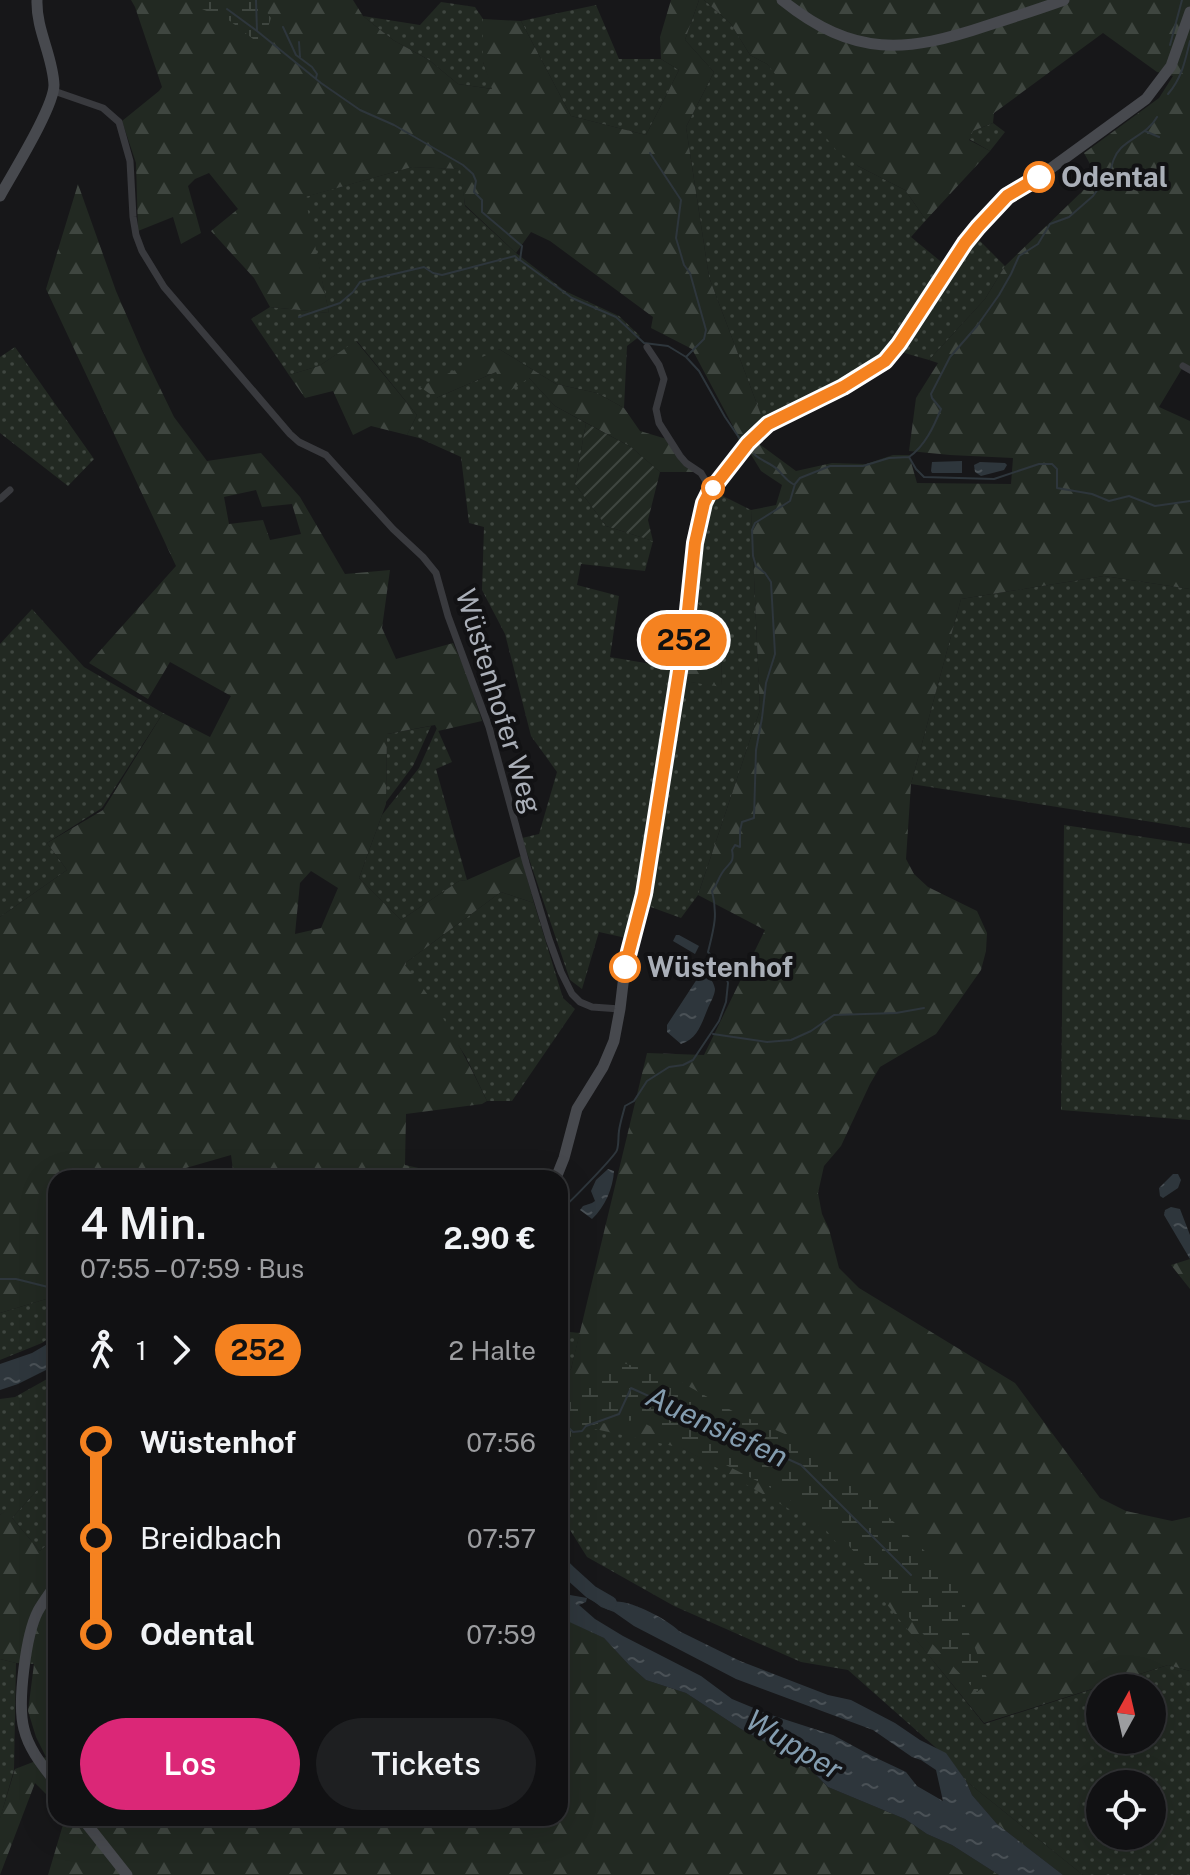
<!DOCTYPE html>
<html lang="de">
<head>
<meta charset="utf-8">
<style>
  body { margin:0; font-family:"Public Sans",sans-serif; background:#1e1f21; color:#f1f3f6; height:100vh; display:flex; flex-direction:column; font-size:30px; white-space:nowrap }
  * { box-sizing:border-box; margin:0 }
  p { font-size:26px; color:#9c9da0 }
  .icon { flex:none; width:44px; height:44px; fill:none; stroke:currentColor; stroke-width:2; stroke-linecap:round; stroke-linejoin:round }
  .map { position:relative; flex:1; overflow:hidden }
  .drawer { position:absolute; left:48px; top:1170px; width:520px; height:656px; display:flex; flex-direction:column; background:#111113; border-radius:24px; box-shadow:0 8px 32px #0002,0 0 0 2px #303133 }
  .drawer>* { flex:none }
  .badge { padding:0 16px; border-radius:26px; font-size:28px; line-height:52px }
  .needle { width:52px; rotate:8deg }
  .fabs { position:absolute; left:1086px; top:1674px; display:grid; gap:16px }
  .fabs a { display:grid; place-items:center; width:80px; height:80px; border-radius:50%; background:#111113; box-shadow:0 8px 32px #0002,0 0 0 2px #303133; font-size:40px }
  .map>.badge { position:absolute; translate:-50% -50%; box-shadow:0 0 0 4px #fff }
  .legs { display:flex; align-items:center; gap:12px; height:88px; padding:0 32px; font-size:26px }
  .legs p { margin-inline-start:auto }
  .summary { display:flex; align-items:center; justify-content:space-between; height:136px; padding:0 32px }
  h1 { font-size:44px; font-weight:600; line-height:60px }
  .cta { display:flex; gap:16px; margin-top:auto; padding:16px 32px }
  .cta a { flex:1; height:92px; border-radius:48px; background:#db2777; color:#fff; font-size:32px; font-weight:600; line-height:92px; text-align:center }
  .cta a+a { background:#1e1f21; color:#f1f3f6 }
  ul { padding:0 32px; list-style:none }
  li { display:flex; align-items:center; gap:28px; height:96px; font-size:30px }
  li i { display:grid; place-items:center; width:12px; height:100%; margin:0 10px; background:currentColor }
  li i::after { content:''; width:20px; height:20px; margin:-10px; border:6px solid; border-radius:50%; background:#111113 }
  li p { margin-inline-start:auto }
  li:first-child i { background:linear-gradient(#0000 50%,currentColor 0) }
  li:last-child i { background:linear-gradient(currentColor 50%,#0000 0) }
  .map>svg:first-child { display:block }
  .grass { fill:url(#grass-dots); fill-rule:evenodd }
  .forest { fill:url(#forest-firs); fill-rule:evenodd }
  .wetland { fill:url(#wetland-marsh) }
  .garden { fill:url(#garden-furrows) }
  .water { fill:url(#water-ripples) }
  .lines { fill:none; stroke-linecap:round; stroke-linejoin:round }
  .stream { stroke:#2e363c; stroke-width:2 }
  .river { stroke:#2e363c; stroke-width:14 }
  .street { stroke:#393a3e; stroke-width:7 }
  .secondary { stroke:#47494e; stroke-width:11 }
  .line-1-casing { stroke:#fff; stroke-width:18 }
  .line-1 { stroke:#f58220; stroke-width:12 }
  .stop-1-dot { fill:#fff; stroke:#f58220; stroke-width:4 }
  .labels { text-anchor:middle; stroke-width:8; stroke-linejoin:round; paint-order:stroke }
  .stop-label { font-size:28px; font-weight:bold; fill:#aaafb8; stroke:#121214; text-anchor:start }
  .street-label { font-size:28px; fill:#aaafb8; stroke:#121214 }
  .water-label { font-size:30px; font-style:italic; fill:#849db0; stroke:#121214 }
</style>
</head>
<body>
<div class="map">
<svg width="1190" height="1875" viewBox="0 0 1190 1875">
  <defs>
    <pattern id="grass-dots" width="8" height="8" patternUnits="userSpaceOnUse" patternTransform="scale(2)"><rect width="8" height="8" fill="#222922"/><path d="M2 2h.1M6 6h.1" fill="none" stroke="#3f4640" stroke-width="1.8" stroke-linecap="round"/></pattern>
    <pattern id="forest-firs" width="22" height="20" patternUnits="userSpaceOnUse" patternTransform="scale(2)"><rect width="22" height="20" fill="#222922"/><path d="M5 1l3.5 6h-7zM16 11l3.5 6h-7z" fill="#3f4640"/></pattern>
    <pattern id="wetland-marsh" width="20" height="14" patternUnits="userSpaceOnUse" patternTransform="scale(2)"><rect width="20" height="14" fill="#222922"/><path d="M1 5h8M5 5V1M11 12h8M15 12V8" fill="none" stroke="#3f4640"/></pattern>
    <pattern id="garden-furrows" width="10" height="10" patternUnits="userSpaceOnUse" patternTransform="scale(2)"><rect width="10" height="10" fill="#222922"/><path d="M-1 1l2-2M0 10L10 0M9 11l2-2" fill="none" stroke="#3f4640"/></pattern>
    <pattern id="water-ripples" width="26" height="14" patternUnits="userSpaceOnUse" patternTransform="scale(2)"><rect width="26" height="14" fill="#2e363c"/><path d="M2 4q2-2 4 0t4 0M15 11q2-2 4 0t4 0" fill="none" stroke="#4a5156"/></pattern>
  </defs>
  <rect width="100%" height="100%" fill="#171719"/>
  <!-- grass -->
  <path class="grass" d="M699,0H704L731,24L750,55L767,64L858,166L905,190L926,220L911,237L945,265L903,321L876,361L847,378L775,412L763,420L709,277L686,127L714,72L685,40Z
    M441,2L475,7L483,19V62L493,89L458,84L429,60L393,40L363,16L420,25Z
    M596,5L619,59H661L679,70L646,135L571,116L521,21Z
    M993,123L1005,132L990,151L969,139L973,131Z
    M412,167L461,169L465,206L516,253L565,291L619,316L640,336L627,346L624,408L597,393L556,384L499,349L436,398L496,372L529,378L555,406L586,423L575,484L606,526L653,541L645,571L581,564L577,585L619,596L610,657L675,668L636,901L626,938L599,932L582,989L570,980L522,838L539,834L557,772L531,736L505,634L482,590L484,527L469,523L461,457L419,438L407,435L417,415L357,341L319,366L289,375L251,319L270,307L329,313L304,197Z
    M976,237L1005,266L985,299L929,360L901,352Z
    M15,347L94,459L68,486L0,433V357Z
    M717,493L751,510L760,710L698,895L681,918L648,906L683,681L722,686L721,632L695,600L709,511Z
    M1104,576L1190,589V828L911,784L961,599Z
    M32,609L84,667L163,713L102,808L47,843L67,870L0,917V644Z
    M431,726L413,766L386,802L387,734Z
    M437,728L452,762L436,769L467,880L459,881L401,920L359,878L382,815L419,768Z
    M1064,825L1190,844V1120L1061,1110Z
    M501,892L534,903L563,998L575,1009L512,1101H487L466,1057L404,964Z
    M56,1296V1333L42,1343L0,1360V1313Z
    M560,1331L580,1333L571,1369L560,1374Z
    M56,1374V1537L40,1551L12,1518L38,1489L0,1515V1399L15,1397Z
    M594,1427L681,1447L828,1530L984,1724L1168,1665L1190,1671V1875H1083L966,1781L952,1762L848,1670L801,1662L674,1606L587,1557L560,1514V1447ZM1100,1688H1152V1740H1100ZM1100,1784H1152V1836H1100Z
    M0,1659L16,1663L14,1770L0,1819Z"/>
  <!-- forest -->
  <path class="forest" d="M131,0H353L363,16L393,40L429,60L458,84L492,89L483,62V19L521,21L571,116L646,135L679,70L661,59L660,37L671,0H699L685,40L714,72L686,127L709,277L763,420L740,445L735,430L692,349L651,328L653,317L550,241L531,232L516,253L465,205L460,169L412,167L305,197L329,313L270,307L254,278L211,231L238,209L209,173L195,179L188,186L201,233L181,244L173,217L138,231L136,163L122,121L159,91L162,87L135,7Z
    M704,0H1190V370L1183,367L1159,407L1190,421V589L1104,576L961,599L911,784L906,859L914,874L928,887L977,911L987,933L986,951L981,970L936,1034L880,1067L870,1084L841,1146L824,1166L818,1193L822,1214L829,1229L839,1268L859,1288L1015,1383L1100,1498L1126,1511L1172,1521L1190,1517V1671L1168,1665L984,1723L826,1530L682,1448L595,1429L560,1447V1374L571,1369L647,1053L704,1055L765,930L698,895L760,710L751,510L776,505L782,485L761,471L747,448L755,441L796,471L832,463L866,464L893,455H909L917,483L1011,484L1013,458L950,455L909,451L916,398L938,363L929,360L985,299L1005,266L1097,177L1084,153L1159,98L1173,76L1157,72L1103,33L994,113L993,123L973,131L969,140L990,151L926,220L905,190L858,166L836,150L767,64L750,55L731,24Z
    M78,184L116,291L142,351L174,417L207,461L261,453L300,497L345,574L390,570L382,628L396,659L453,643L466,672L482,721L438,731L435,725L387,734L386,804L359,878L401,920L459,881L467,880L521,856L534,903L501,892L404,964C439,1005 464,1053 487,1101L482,1104L406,1114L405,1165L450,1175L449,1178H234L231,1155L172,1172L173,1178H56V1296L0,1313V917L67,870L47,843L103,810L163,713L210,737L231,696L170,662L148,699L89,663L176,566L46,289ZM256,490L262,507L292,504L301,534L270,540L263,520L229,524L224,497ZM311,871L338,888L321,928L295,934L300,883Z
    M356,341L417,415L407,435L371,426L353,435L333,391L305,398L289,375L319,366Z
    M499,349L556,384L597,393L624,408L640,431L670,440L696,470L693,472H660L631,447L555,406L529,378L507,393L496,372L436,398L420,387Z
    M695,600L721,632L722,687L683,681Z
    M1190,1259V1289L1171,1265Z
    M34,1487L39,1488L12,1518L40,1551L56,1537V1804L35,1783L0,1875V1818L15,1769L46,1757L36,1737L28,1711L34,1664L16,1663L0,1659V1515Z
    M560,1617L604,1638L629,1665L646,1680L686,1693L741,1729L803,1762L828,1787L905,1819L927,1834L952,1845L999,1875H48L65,1818H560Z
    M966,1781L1083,1875H1063L997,1824L972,1795Z"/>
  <!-- wetland -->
  <path class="wetland" d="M195,0H258L271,18L262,46L230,21L202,9Z
    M619,1362L670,1376L738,1414L813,1446L963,1587L968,1631L989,1683L977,1692L924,1635L834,1528L773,1489L638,1420L596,1424L560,1442V1394L564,1393Z"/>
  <!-- garden -->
  <path class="garden" d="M586,423L631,447L660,472L648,520L653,541L606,526L575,484Z"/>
  <!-- water -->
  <path class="water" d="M962,461V473H932L931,471L932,462Z
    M980,462L1005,463L1007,465L1004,470L981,476L975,472L974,465Z
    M676,935H679L699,946L695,954L673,941Z
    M705,972C710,977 714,983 715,989C715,995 710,1003 708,1008C702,1022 698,1039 681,1044L667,1032V1025L701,973Z
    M608,1169L614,1171C613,1188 605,1207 592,1219L580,1210L583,1206L592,1203L595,1201L591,1191L596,1180Z
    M1173,1174H1178L1181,1180L1178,1188L1163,1198L1160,1196L1159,1188Z
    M1171,1207L1180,1209L1190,1235V1259L1164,1215L1165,1210Z
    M56,1339V1365L18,1384L0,1390V1364L32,1353Z
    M560,1550L566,1559L580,1574L581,1580L577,1583L560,1571Z
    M560,1587L570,1595L587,1598L586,1602L579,1605L595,1619L623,1636L701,1676L732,1699L768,1714L833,1735L870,1755L906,1772L917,1786L943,1801L936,1770L921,1760L912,1757L873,1730L736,1679L634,1626L614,1612L601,1607L592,1600L597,1593L611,1602C628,1598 667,1619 679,1631L740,1661L828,1695L851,1700L895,1723L920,1740L946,1753L966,1781L972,1795L997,1824L1063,1875H999L952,1845L927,1834L905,1819L828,1787L803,1762L741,1729L686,1693L646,1680L629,1665L604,1638L563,1619L560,1617Z"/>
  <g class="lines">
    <!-- stream -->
    <path class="stream" d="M256,0L257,31L321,83L360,110L394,125L463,165L473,174L476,181L474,192L482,200V212L522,246L520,260L572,298L616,317L644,343L668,346L686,357L699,371L725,417L740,439
      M227,9L257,31
      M283,27L296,55L312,67L317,74L316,78
      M299,42L300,57
      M1170,45L1182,0
      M1168,94C1182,78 1185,61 1190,41
      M1145,131L1159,137
      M650,153L681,200L676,238L684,265L690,273L706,330L704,339L686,357
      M1110,173C1112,164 1114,155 1121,148C1132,137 1149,132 1157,117
      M299,317L340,303L353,292L360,282L424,267L433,273L442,275L515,256L519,260
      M754,454C761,461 771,463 778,470C784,476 786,480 793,484
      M909,457C925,446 934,426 941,409L932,398L931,394L950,357L977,326L999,295L1011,274L1019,256L1038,244L1050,224L1069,217L1093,196L1101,185
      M713,1034L767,1042L791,1040L811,1031L834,1015L896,1013L924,1008
      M560,1210C566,1207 615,1156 617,1150C619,1144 618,1137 619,1131C620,1123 623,1114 625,1106L634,1101L647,1081L669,1067L683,1065L693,1060L719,1021L726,1002L728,983L724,971L708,952C714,928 718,915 712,891C717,885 718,879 722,873C728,863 735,864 732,850L735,845L740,847V831L742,822L754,818L756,750L762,718L766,683L775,654L771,582L765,573L756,566L753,556L752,530L755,523L790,501L795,484L800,478L830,466H863L889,458L909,457L916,469L924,477L994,479L1039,464H1052L1057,469V488L1092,494L1109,501L1129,496L1155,506L1190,501
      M0,1279H16L56,1289
      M560,1408L566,1425L573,1432L582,1431L586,1426L619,1414L631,1388L801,1465L911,1575"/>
    <!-- river -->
    <path class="river" d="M560,1564L591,1592L610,1603"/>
    <!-- street -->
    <path class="street" d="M54,91L103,108L119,122L130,161L133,217L136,235L142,251L164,287L290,434L299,442L326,455L393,529L423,557L436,573L448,616L489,727L526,863L549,939L561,972L572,994L580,1002L592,1007L620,1009
      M647,347L659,365L664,379L656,409L659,423L680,456L686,463L701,473L711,490
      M1183,366L1190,370
      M0,499L10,490"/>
    <!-- secondary -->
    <path class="secondary" d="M782,0C854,58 906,53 989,25C1014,17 1039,9 1064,0
      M0,196C12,174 54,107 54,85C53,56 36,30 37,0
      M556,1178L564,1158L577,1109L603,1067L614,1041L620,1009L625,967L644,894L687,620L695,543L699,521L709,493L748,443L768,424L843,387L872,370L890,356L965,243L999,203L1039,177L1146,99L1171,66L1190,12
      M56,1584C50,1593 43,1602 38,1611C26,1634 17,1703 24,1729C29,1750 43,1766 56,1783
      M82,1818L127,1875"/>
  </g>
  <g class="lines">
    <defs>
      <path id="line-1" d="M625,967L644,894L687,620L695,543L704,503L709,493L748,443L768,424L843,387L885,361L899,344L965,243L978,227L1007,196L1039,177"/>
    </defs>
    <!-- line-1 casing -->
    <use href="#line-1" class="line-1-casing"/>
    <!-- line-1 -->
    <use href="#line-1" class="line-1"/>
  </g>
  <!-- markers -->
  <g class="stop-1-dot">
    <circle cx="1039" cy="177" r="14"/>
    <circle cx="713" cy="488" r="10"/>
    <circle cx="625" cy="967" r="14"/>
  </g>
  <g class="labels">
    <!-- stop labels -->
    <g class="stop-label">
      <text x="1061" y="187">Odental</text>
      <text x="647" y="977">Wüstenhof</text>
    </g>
    <!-- street labels -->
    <g class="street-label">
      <text transform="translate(499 701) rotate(73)" y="10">Wüstenhofer Weg</text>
    </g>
    <!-- water labels -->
    <g class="water-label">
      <text transform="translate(717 1427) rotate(25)" y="10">Auensiefen</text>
      <text transform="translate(794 1745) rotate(31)" y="10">Wupper</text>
    </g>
  </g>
</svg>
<div class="fabs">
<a><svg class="needle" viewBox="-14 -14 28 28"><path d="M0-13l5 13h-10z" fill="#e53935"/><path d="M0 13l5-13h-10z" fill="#9c9da0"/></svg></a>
<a><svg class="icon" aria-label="locate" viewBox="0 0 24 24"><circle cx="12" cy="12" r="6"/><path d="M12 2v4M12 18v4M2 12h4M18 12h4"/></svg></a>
</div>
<b class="badge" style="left:684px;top:640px;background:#f58220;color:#111">252</b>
<section class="drawer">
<div class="summary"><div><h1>4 Min.</h1><p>07:55 – 07:59 · Bus</p></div><b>2.90 €</b></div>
<div class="legs"><svg class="icon" aria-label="walk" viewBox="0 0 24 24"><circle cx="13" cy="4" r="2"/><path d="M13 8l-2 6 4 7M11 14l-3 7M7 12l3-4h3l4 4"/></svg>1<svg class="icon" aria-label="forward" viewBox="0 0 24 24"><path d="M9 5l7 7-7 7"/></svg><b class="badge" style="background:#f58220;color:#111">252</b><p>2 Halte</p></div>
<ul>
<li><i style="color:#f58220"></i><b>Wüstenhof</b><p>07:56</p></li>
<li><i style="color:#f58220"></i><span>Breidbach</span><p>07:57</p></li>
<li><i style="color:#f58220"></i><b>Odental</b><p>07:59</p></li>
</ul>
<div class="cta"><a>Los</a><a>Tickets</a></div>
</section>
</div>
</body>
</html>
